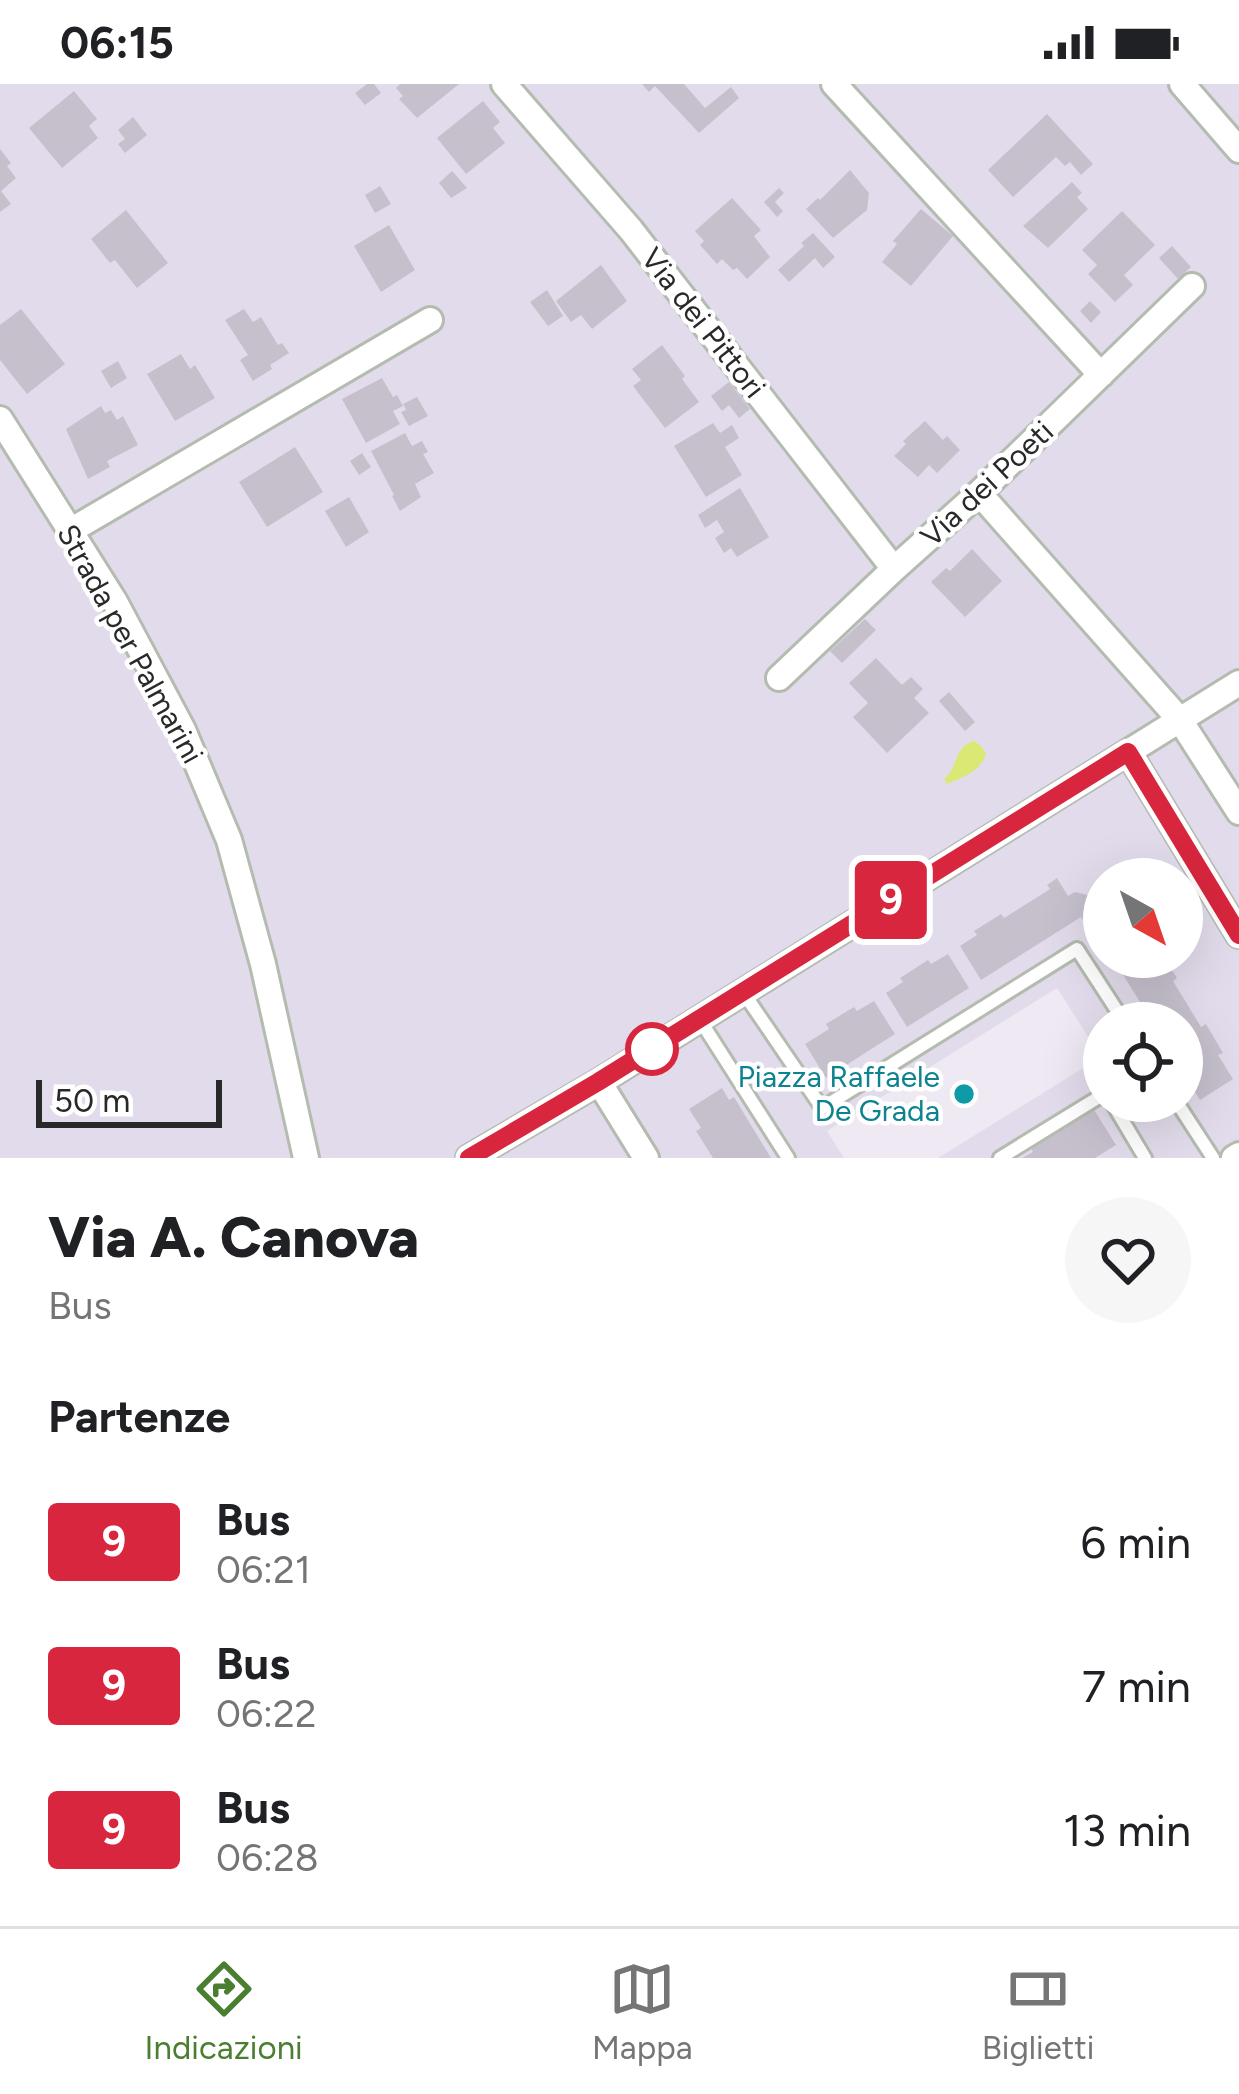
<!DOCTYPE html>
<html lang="it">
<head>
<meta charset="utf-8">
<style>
  body { margin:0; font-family:Figtree,sans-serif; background:#f6f6f6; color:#202124; height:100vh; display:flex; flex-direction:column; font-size:45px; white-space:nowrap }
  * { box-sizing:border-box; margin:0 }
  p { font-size:39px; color:#757577 }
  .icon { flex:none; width:66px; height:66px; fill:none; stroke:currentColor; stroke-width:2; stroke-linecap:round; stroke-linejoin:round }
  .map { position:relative; height:1074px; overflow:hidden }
  .drawer { display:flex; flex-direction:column; background:#fff; flex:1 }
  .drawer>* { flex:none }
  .badge { padding:0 24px; border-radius:9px; font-size:42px; line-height:78px }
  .needle { width:78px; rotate:140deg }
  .controls { position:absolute; left:1083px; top:774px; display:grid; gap:24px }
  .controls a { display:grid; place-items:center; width:120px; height:120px; border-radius:50%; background:#fff; box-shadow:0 12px 48px #0002; font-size:60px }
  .scale { position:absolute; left:36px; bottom:30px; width:186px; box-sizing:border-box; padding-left:12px; border:6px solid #292929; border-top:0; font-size:33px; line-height:42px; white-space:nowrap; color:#292929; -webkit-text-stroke:9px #fff; paint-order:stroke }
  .map>.badge { position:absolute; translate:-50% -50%; box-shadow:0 0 0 6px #fff }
  h2 { padding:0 48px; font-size:45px; line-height:108px }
  .round { display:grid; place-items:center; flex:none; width:126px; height:126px; border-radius:63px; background:#f6f6f6 }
  .head { display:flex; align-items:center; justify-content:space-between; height:204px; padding:0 48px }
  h1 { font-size:57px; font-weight:800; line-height:90px }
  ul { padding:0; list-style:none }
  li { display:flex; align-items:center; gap:36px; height:144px; padding:0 48px }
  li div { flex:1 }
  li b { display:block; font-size:45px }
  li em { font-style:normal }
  li .badge { min-width:132px; font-weight:700; text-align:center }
  .status { display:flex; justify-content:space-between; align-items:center; height:84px; padding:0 60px; background:#fff; direction:ltr }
  .status svg { height:33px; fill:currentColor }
  .menu { display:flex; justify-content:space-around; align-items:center; height:168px; border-top:3px solid #e0e0e0; background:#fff; font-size:33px; color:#757577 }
  .menu a { display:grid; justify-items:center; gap:6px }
  .menu .selected { color:#4a7f32 }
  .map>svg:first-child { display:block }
  .plaza { fill:#eee9f3 }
  .water { fill:#dbe873 }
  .building { fill:#c6c0cd }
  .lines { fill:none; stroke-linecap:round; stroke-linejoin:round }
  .lane-casing { stroke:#b3bcaf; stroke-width:18 }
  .street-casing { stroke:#b3bcaf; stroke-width:30 }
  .lane { stroke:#fff; stroke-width:12 }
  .street { stroke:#fff; stroke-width:24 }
  .line-casing { stroke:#fff; stroke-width:27 }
  .line { stroke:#d7263d; stroke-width:18 }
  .stop-dot { fill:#fff; stroke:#d7263d; stroke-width:6 }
  .culture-dot { fill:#0f9aa8; stroke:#fff; stroke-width:4.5 }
  .labels { text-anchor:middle; stroke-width:9; stroke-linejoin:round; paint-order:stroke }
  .street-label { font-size:30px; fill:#292929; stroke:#fff }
  .culture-label { font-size:30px; fill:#0d838f; stroke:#fff; text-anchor:end }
</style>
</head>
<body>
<div class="status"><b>06:15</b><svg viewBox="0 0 49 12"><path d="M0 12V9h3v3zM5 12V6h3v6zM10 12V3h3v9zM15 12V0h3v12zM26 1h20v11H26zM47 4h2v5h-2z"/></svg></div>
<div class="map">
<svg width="1239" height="1074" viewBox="0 0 1239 1074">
  <rect width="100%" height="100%" fill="#e2dbeb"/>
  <!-- plaza -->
  <path class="plaza" d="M1057,904L1101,973L938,1074H844L827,1047Z"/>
  <!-- water -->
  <path class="water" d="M974,657L981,662L986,670C980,688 963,693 947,700L944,695C958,685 954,662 974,657Z"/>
  <!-- building -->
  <path class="building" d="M367,0H374L381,9L365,21L355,9Z
    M400,0H459L417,34L399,15L403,12L396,4Z
    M642,0H684L705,24L731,3L739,14L699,49L655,2L649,8Z
    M74,7L97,35L89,42L98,54L62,84L29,44Z
    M483,17L500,38L493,44L505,59L466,90L437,54Z
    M1047,30L1093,80L1081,91L1070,78L1065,82L1056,73L1013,113L988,86Z
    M133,33L147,51L125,69L118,60L125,55L118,46Z
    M0,65L11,79L7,82L16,94L1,107L11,120L0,128Z
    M850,86L869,109L867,126L833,154L806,125L818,114L820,116Z
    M452,87L467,104L451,114L439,99Z
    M1072,98L1082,109L1077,113L1088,125L1048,164L1023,142Z
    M380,102L391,120L375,129L365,111Z
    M779,104L784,109L775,118L783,127L777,133L764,118Z
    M732,114L761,146L754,152L770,173L747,195L737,184L733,186L722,175L717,180L700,161L704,157L695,147Z
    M921,125L953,152L911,202L882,178L897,160L893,157Z
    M126,126L168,179L137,204L115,176L110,179L91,155Z
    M1122,127L1155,161L1124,191L1133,201L1115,218L1088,190L1097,181L1082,166Z
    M389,141L415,186L381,208L354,162Z
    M813,149L835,173L823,184L815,174L789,198L778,186L804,162L801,159Z
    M1172,162L1191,183L1178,195L1159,174Z
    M601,181L627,217L592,245L581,231L571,238L556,217Z
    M547,206L563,232L548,242L530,218Z
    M1090,217L1101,228L1091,239L1080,227Z
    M21,225L65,280L27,310L0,276V241Z
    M244,225L253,238L261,233L278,261L282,259L289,269L270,281L272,285L253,297L240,276L248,271L225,236Z
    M662,261L685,292L682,295L699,318L665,344L633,302L641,296L632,285Z
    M181,270L190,285L195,281L215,314L175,337L147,290Z
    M118,277L127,294L111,304L101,287Z
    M382,294L393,313L397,311L403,322L393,327L400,340L366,359L342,315Z
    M729,298L750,325L739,334L729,321L722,327L711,312Z
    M417,313L428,332L409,342L401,328L406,326L403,320Z
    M101,322L105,329L111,326L117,336L123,332L138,361L107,377L110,383L88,395L66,345Z
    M925,337L943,356L947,352L960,366L937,389L929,381L918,393L894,372L906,360L903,357Z
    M713,339L720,349L732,341L739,354L725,363L742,391L706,413L674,362Z
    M405,349L412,362L422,357L428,368L423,370L434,389L415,400L421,413L400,427L392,412L394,411L371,367Z
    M295,363L323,408L267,443L239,398Z
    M362,369L371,383L359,391L350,377Z
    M740,404L769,453L737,473L731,464L724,469L715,454L724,448L717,436L705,444L698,431Z
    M349,413L369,448L346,463L325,427Z
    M972,465L1002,497L965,533L931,498L946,484L950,487Z
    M865,535L876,546L842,579L830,567Z
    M876,574L902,601L911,593L923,605L914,614L929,629L887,669L853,633L868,619L849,599Z
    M949,608L975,638L965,647L939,617Z
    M1057,794L1068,812L1075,808L1104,815V860L1089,835L1084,838L1081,833L981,896L960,862L977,851L974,847L1001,830L1004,834L1050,805L1047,801Z
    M948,870L969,904L907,943L886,909L903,898L900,894L928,876L931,880Z
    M1112,873H1163L1177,894L1173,897L1201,943L1206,940L1223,969L1218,971L1233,995L1200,1016L1182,987V939H1153Z
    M874,917L895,950L826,994L805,960L829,945L826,940L854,923L857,927Z
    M722,1004L729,1016L734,1013L771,1074H713L696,1047L701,1044L689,1025Z
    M1093,1024L1116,1061L1095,1074H1022L1033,1068L1030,1063Z"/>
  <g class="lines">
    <defs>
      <path id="lane" d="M743,908L822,1024L1077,865L1125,939
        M700,936L788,1074
        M1111,1017L1145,1074
        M1176,1017L1213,1074
        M1000,1074L1104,1010"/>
      <path id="street" d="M504,0L631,146L894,485
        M834,0L1101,291
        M1182,0L1239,66
        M0,335L115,518L183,646L229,756L263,880L306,1074
        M979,409L1180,636L1239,728
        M70,447L430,236
        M779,594L894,485L979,409L1192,202
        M1128,668L1239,851
        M599,998L646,1074
        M469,1074L599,998L1239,599
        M1234,1074L1239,1071"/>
    </defs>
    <!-- lane casing -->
    <use href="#lane" class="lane-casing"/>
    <!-- street casing -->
    <use href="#street" class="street-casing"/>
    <!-- lane -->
    <use href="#lane" class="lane"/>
    <!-- street -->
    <use href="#street" class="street"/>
  </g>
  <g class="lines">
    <defs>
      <path id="line" d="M469,1074L598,998L1128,668L1239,851"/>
    </defs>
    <!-- line casing -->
    <use href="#line" class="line-casing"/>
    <!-- line -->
    <use href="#line" class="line"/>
  </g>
  <!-- markers -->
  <circle class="stop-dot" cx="652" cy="965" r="24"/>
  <circle class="culture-dot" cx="964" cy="1010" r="12"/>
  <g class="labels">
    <!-- street labels -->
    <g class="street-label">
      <text transform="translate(703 239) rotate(52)" y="10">Via dei Pittori</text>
      <text transform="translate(987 400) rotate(-43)" y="10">Via dei Poeti</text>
      <text transform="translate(130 560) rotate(61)" y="10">Strada per Palmarini</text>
    </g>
    <!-- culture labels -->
    <g class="culture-label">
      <text x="940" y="1003">Piazza Raffaele<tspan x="940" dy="34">De Grada</tspan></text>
    </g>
  </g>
</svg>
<div class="controls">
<a><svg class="needle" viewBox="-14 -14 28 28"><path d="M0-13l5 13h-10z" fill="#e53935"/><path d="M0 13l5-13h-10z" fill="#757577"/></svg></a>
<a><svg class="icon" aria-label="locate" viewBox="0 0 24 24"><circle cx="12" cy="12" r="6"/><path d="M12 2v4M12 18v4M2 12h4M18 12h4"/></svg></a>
</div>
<div class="scale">50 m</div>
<b class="badge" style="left:891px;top:816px;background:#d7263d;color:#fff">9</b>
</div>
<section class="drawer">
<div class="head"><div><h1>Via A. Canova</h1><p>Bus</p></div><a class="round"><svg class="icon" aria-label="heart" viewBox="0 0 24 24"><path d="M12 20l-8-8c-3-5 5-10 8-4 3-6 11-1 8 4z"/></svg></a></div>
<h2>Partenze</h2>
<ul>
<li><span class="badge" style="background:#d7263d;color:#fff">9</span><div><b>Bus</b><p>06:21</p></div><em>6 min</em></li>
<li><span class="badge" style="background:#d7263d;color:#fff">9</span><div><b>Bus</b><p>06:22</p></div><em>7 min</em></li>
<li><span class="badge" style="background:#d7263d;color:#fff">9</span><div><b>Bus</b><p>06:28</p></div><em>13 min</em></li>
</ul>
</section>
<nav class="menu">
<a class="selected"><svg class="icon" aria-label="directions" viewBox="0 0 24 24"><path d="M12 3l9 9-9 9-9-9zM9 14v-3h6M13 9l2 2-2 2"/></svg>Indicazioni</a>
<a><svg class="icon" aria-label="map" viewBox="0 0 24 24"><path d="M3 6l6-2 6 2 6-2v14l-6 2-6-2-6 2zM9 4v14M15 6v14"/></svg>Mappa</a>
<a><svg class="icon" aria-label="tickets" viewBox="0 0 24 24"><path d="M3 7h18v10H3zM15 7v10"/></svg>Biglietti</a>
</nav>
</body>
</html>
